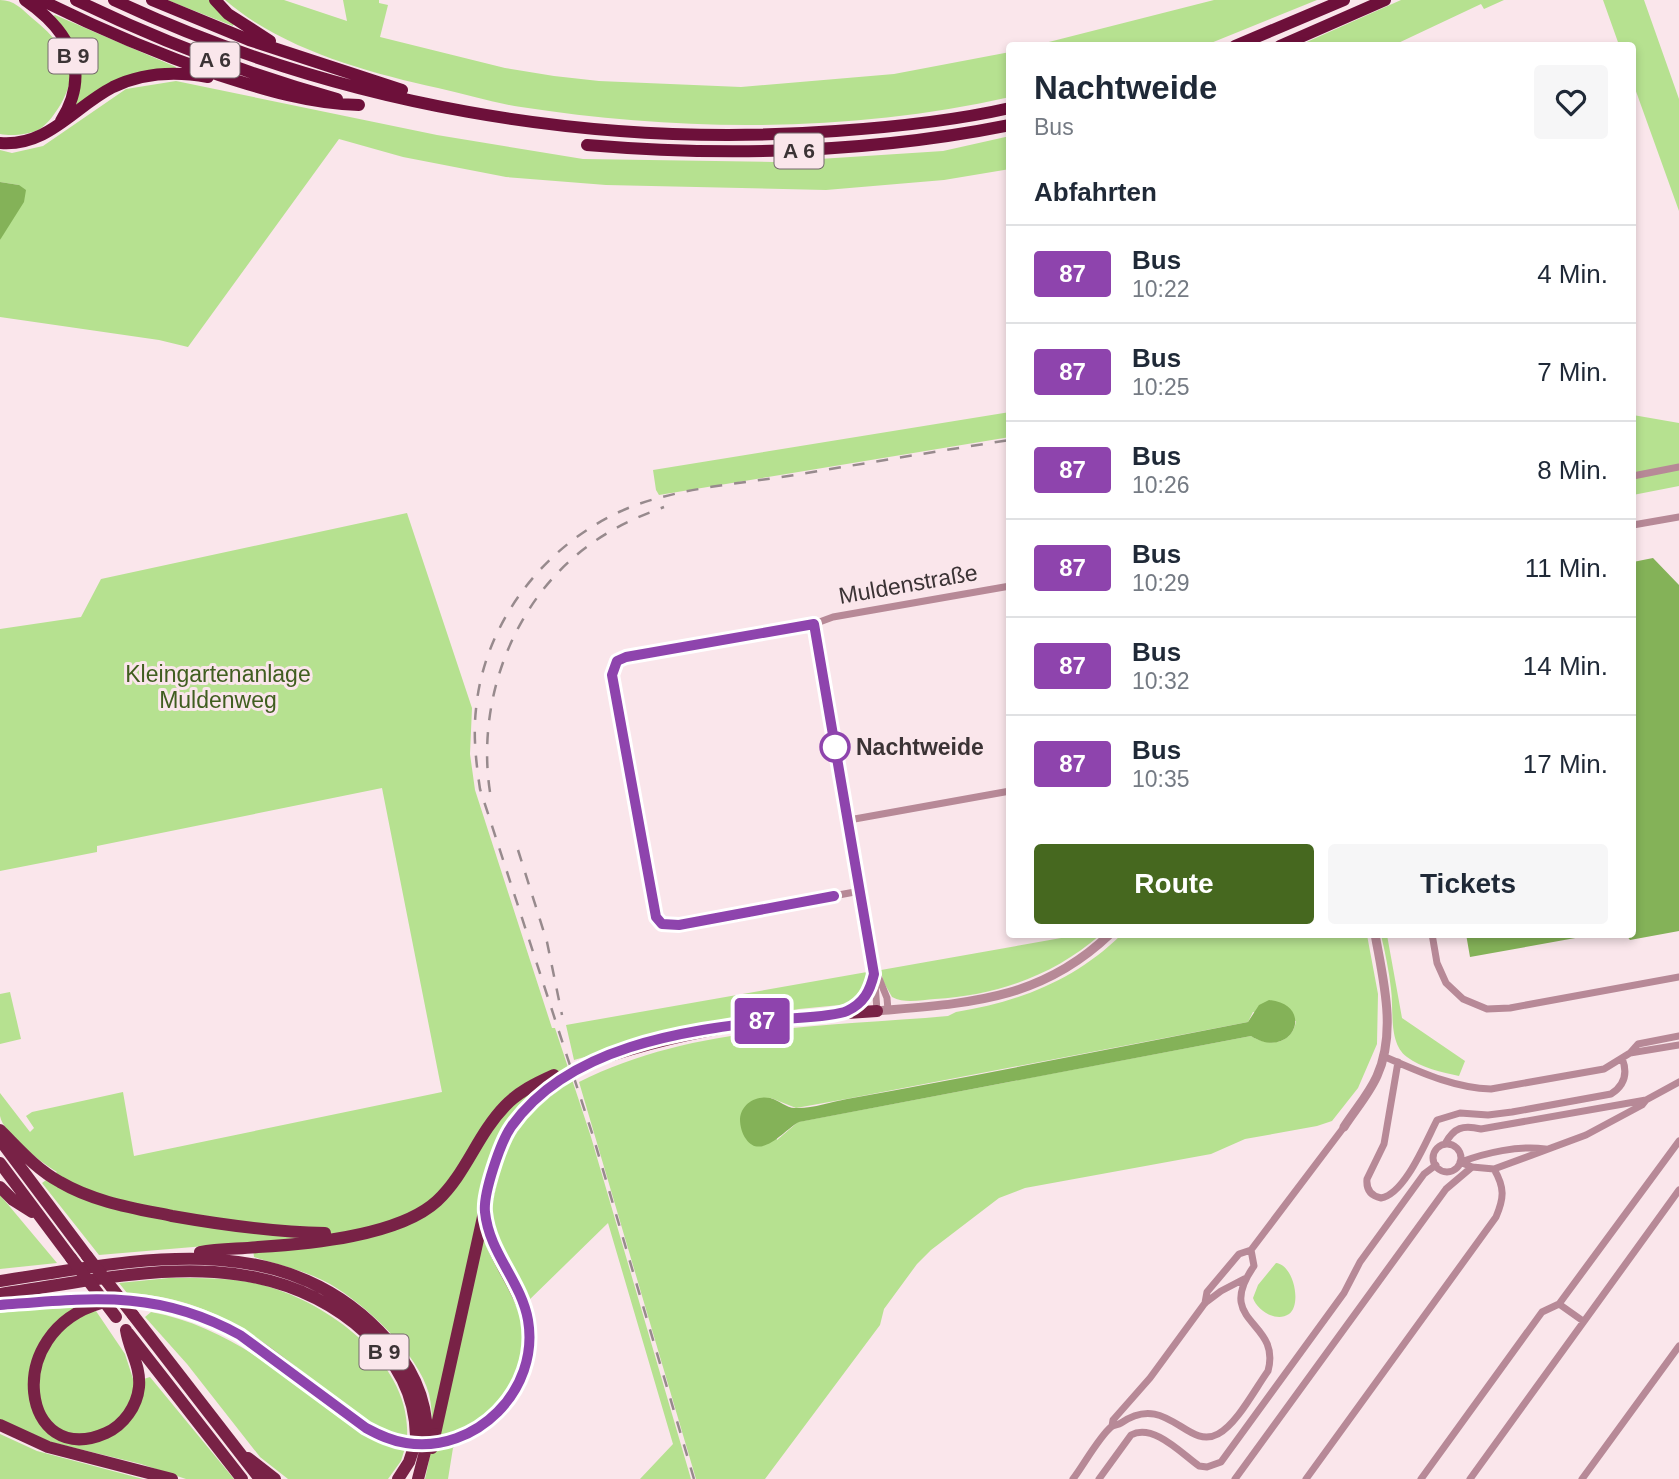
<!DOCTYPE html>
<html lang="de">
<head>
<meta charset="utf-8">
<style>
  body { margin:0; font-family:Arial,sans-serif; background:#f6f6f7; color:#1f2937; height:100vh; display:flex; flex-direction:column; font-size:26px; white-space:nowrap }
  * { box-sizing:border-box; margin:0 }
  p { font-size:23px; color:#747a83 }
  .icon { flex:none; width:38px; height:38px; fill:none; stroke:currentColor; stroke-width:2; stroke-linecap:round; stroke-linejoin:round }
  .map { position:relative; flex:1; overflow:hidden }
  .panel { position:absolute; left:1006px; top:42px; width:630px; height:896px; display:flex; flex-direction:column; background:#fff; border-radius:7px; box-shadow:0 4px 10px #0003 }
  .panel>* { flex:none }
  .badge { padding:0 14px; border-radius:5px; font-size:24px; line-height:46px }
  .map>.badge { position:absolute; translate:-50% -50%; box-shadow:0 0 0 4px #fff }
  h2 { padding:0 28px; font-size:26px; line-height:63px }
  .round { display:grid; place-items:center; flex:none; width:74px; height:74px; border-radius:7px; background:#f6f6f7 }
  .overview { display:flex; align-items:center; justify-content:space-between; height:119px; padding:0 28px }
  h1 { font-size:33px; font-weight:600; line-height:52px }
  .cta { display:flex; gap:14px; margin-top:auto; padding:14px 28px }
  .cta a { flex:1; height:80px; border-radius:7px; background:#46681f; color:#fff; font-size:28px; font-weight:600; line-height:80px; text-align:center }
  .cta a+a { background:#f6f6f7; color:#1f2937 }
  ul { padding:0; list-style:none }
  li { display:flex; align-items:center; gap:21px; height:98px; padding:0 28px; border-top:2px solid #e0e1e3 }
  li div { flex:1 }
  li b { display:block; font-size:26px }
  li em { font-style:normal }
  li .badge { min-width:77px; font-weight:700; text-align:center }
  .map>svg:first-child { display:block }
  .green { fill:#b6e190; fill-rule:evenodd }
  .water { fill:#84b258 }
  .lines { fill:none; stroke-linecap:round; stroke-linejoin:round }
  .minor { stroke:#b78997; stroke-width:7 }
  .tertiary { stroke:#b78997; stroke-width:9 }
  .trunk { stroke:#782246; stroke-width:12 }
  .motorway { stroke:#6d103a; stroke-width:12 }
  .rail { stroke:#978a8d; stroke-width:2.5; stroke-dasharray:12 12; stroke-linecap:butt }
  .trunk-bridge { stroke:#782246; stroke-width:12 }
  .line-casing { stroke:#fff; stroke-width:16 }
  .line { stroke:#8e44ad; stroke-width:10 }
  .stop-dot { fill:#fff; stroke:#8e44ad; stroke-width:3.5 }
  .labels { text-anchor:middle; stroke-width:6; stroke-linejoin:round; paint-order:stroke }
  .shield { fill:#fae6eb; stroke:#74696c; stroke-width:2 }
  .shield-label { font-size:21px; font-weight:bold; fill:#3b3335 }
  .street-label { font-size:23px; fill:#3b3335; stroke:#fae6eb }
  .park-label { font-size:23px; fill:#405e20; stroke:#fae6eb }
  .stop-label { font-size:23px; font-weight:bold; fill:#3b3335; stroke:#fae6eb; text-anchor:start }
</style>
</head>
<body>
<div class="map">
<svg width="1679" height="1479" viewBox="0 0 1679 1479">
  <rect width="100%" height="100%" fill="#fae6eb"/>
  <!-- green -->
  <path class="green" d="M0,0C14,0 22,9 32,18C50,33 64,46 70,70C74,87 53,122 38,130C27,135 11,136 0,134Z
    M167,0H210L234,23L233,26Z
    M225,0H284L347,21L343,0H379V3L388,5L380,37L505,68L554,76L599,81L741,87L894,74L1010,52V97C850,133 682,132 521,107C493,103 465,94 438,88C366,72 282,49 225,0Z
    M1214,0H1317L1206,45H1037Z
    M1401,0H1504L1484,9L1481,4L1394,45H1300Z
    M1603,0H1644L1679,99V211L1633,83V46L1619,45Z
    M55,15L176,67L175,69L75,107L79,93L53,16Z
    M176,81L437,135L583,159L773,162L943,151L1010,136V169L944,180L826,190L606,185L506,177L403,157L339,139L188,347L159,340L0,317V240L19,185L0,182V150L12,153L43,146L126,89Z
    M1010,412V437L659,495L656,490L653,470Z
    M1633,415L1679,423V486L1633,495Z
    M407,513L472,708L470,754L475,790L552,1028H555L591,1137L691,1479H640L673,1444L608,1223L524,1305L526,1364L490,1420L453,1448L448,1479H425C432,1451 435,1422 429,1394C418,1353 366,1305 330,1284C307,1271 279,1265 254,1257L252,1242L99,1255L42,1183L57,1172C42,1163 3,1134 0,1116C0,1109 0,1101 0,1093L30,1132L34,1128L26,1116L32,1112L123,1092L134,1156L442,1092L382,788L97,846V852L0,871V629L81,617L101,579Z
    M1078,935H1100C1053,976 997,995 935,999C921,1000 905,1004 892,997L883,981L881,970Z
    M1121,935H1367L1378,994L1377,1044L1358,1088L1332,1121L1317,1126L1245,1139L1211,1154L1025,1188L999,1198L931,1250L917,1264L884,1309L880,1325L765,1479H696L579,1082C692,1025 825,1027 948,1016L956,1012C1019,1002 1075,980 1121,935ZM1253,1012L1296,1021C1292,1045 1268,1047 1251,1036L798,1122L777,1140L771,1098L796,1108L846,1099L1248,1022Z
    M1381,935H1387L1402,1018L1465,1061L1459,1076C1442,1072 1421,1068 1407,1057C1388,1043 1394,1010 1391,989C1389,971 1385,952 1381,935Z
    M867,972V990L850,1004L799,1009L688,1028L574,1060L566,1025Z
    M10,992L21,1039L0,1044V994Z
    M0,1195L57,1263L0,1269Z
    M1276,1263C1294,1265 1302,1305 1289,1314C1276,1323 1257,1310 1253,1298L1258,1285Z
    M169,1278C202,1278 234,1277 266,1286C330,1304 412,1364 407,1437C371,1428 349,1409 320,1386C257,1336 212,1298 127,1293L119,1283Z
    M67,1304L85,1313L96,1311L125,1354L134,1382L150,1377L234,1479H186L141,1464L46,1441L0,1419V1311Z
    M151,1312C200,1321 242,1345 282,1374C321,1402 357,1439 405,1448L401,1461L388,1479H288L260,1457L187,1364L145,1317Z
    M0,1434L37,1451L143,1479H0Z"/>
  <!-- water -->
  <path class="water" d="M0,182L19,185L26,190L24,202L0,240Z
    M1653,558L1679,585V931L1630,940L1626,935L1633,934V859L1636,853L1633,848V694L1635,688L1633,680V562Z
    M1466,934H1592V935L1470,957Z
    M1269,1000C1317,1005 1292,1062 1251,1036L799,1122C785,1129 761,1161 746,1139C742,1134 740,1126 740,1119C741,1104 756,1095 770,1098C779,1100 786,1108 795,1108C811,1109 831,1102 847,1099C981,1075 1114,1048 1248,1022L1259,1005Z"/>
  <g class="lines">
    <!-- minor -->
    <path class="minor" d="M1633,476L1679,467
      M1633,525L1679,517
      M814,624L874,968L877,1011
      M849,820L1010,791
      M860,891L679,925L662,924L656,917L612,675C614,664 617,661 626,657L814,624L833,617L1010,586
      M1432,934L1437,963L1446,983L1463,999L1487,1009L1510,1008L1679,977
      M876,971L887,998L888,1010
      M1630,1053L1679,1045
      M1383,1056C1418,1071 1453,1088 1491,1089L1604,1069L1630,1053L1638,1044L1679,1036
      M1398,1062L1384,1144L1367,1179C1366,1190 1371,1196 1381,1198C1405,1194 1426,1141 1437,1120L1460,1113L1488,1115L1512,1112L1611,1094C1625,1085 1628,1073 1622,1058
      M1445,1144C1454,1127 1463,1125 1481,1129L1646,1100
      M1433 1158a14 14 0 1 1 28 0a14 14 0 1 1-28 0Z
      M1461,1162C1485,1153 1519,1145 1545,1149
      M1494,1169L1586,1135L1642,1105L1646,1100L1679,1082
      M1205,1303L1207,1292L1239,1254L1251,1250L1344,1127
      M1559,1304L1583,1321
      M1112,1426L1113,1420L1150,1378L1205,1303L1221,1291L1244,1279
      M1073,1479C1083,1466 1099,1437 1111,1427C1114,1425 1118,1425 1121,1423C1167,1391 1187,1451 1218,1434C1237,1424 1255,1389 1268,1371C1282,1320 1213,1324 1254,1266L1251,1250
      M1099,1479L1131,1435C1153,1423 1181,1453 1199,1466L1207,1467L1221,1462L1344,1293L1360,1262L1424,1174L1436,1165
      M1235,1479L1446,1189L1472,1167
      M1306,1479L1496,1217C1504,1198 1505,1188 1494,1169L1472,1167L1460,1162
      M1421,1479L1542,1312L1559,1304L1679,1141
      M1470,1479L1679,1190
      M1582,1479L1679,1346"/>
    <!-- tertiary -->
    <path class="tertiary" d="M877,1011C968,1003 1040,1001 1110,934
      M1344,1127C1355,1110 1369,1094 1377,1076C1397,1032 1383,979 1375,934"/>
    <!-- trunk -->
    <path class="trunk" d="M847,1012L867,996L874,974
      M581,1066C676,1030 776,1017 877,1011
      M0,1130C19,1149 36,1169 60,1182C94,1202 133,1208 172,1216C223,1225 273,1232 325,1233
      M0,1140L87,1256
      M0,1163L71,1258
      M0,1187L13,1200L32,1212
      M200,1252C219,1248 239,1249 258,1247C309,1244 399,1236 437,1201C466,1174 477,1135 505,1106C518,1092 536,1083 554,1075
      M0,1281C129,1262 277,1224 380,1332C409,1361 427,1394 427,1436
      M0,1294C125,1276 263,1238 367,1334C397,1362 415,1394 416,1436
      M101,1303C0,1332 22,1470 106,1433C124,1425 137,1406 139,1387C141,1366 129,1350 126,1330
      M0,1305C67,1300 134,1291 199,1315C247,1332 287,1368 327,1399C346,1414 365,1431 389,1439C424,1451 466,1442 493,1417C514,1398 531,1368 530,1338C528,1305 511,1284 497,1255C490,1241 487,1225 484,1209
      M133,1315L260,1479
      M128,1333L242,1479
      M0,1425L48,1447L172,1479
      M435,1434L494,1167C507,1128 524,1108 557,1084
      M248,1458L275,1479
      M398,1479L409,1462L413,1450
      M418,1479L426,1448"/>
    <!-- motorway -->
    <path class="motorway" d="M25,0C70,31 92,71 61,121
      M41,0C99,29 158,54 219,75C265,90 311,104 359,105
      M76,0C160,41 247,74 337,99
      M114,0C338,105 590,149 836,131C894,127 953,121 1010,108
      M152,0L249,40L402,90
      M215,0L228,14L270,41
      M1235,46L1344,0
      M1280,46L1385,0
      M0,143C48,147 74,107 113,87C144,72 175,71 208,77
      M587,145C729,157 870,153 1010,125"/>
    <!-- rail -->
    <path class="rail" d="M490,792C476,701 513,601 588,546C612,528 637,517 664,507
      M518,850L547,942L562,1015
      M694,1479L593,1136L480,789C476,762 473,736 476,709C484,624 542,548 619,512C671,488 739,484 795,475C867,463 938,451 1010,440"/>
    <!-- trunk-bridge -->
    <path class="trunk-bridge" d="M557,1084L581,1066
      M87,1256L133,1315
      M71,1258L116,1317
      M432,1448L435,1434
      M413,1450L416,1436"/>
  </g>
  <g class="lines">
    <defs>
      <path id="line" d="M0,1305C91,1298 157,1289 240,1335L366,1428C379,1435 391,1441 406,1443C476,1454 540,1390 528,1320C521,1281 489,1253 485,1212C483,1194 500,1143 511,1127C568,1046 683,1031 774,1020C790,1018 835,1017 847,1011C864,1003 870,991 874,974L814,624L626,657L617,661L612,675L656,917L662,924L679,925L834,896"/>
    </defs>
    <!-- line casing -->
    <use href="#line" class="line-casing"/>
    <!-- line -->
    <use href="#line" class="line"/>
  </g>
  <!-- markers -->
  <circle class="stop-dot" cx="835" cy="747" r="14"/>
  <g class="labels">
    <!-- shield labels -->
    <g class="shield">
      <rect x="48.5" y="38.5" width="49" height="35" rx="5"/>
      <rect x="190.5" y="42.5" width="49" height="35" rx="5"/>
      <rect x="774.5" y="133.5" width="49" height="35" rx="5"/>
      <rect x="359.5" y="1334.5" width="49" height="35" rx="5"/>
    </g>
    <g class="shield-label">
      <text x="73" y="63">B 9</text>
      <text x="215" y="67">A 6</text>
      <text x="799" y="158">A 6</text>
      <text x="384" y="1359">B 9</text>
    </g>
    <!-- street labels -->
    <g class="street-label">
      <text transform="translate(908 584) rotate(-10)" y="8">Muldenstraße</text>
    </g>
    <!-- park labels -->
    <g class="park-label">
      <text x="218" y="682">Kleingartenanlage<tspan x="218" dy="26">Muldenweg</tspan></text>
    </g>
    <!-- stop labels -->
    <g class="stop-label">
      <text x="856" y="755">Nachtweide</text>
    </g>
  </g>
</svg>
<b class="badge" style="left:762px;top:1021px;background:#8e44ad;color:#fff">87</b>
<section class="panel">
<div class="overview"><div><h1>Nachtweide</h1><p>Bus</p></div><a class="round"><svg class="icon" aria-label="heart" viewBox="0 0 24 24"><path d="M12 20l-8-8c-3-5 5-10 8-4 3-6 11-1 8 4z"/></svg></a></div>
<h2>Abfahrten</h2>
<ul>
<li><span class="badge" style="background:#8e44ad;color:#fff">87</span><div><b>Bus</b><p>10:22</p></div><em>4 Min.</em></li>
<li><span class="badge" style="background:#8e44ad;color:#fff">87</span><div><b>Bus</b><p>10:25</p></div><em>7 Min.</em></li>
<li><span class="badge" style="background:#8e44ad;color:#fff">87</span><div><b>Bus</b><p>10:26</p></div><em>8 Min.</em></li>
<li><span class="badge" style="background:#8e44ad;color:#fff">87</span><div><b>Bus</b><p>10:29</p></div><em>11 Min.</em></li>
<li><span class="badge" style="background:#8e44ad;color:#fff">87</span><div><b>Bus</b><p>10:32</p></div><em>14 Min.</em></li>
<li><span class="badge" style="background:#8e44ad;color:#fff">87</span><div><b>Bus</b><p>10:35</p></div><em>17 Min.</em></li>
</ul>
<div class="cta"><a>Route</a><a>Tickets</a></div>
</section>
</div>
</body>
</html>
